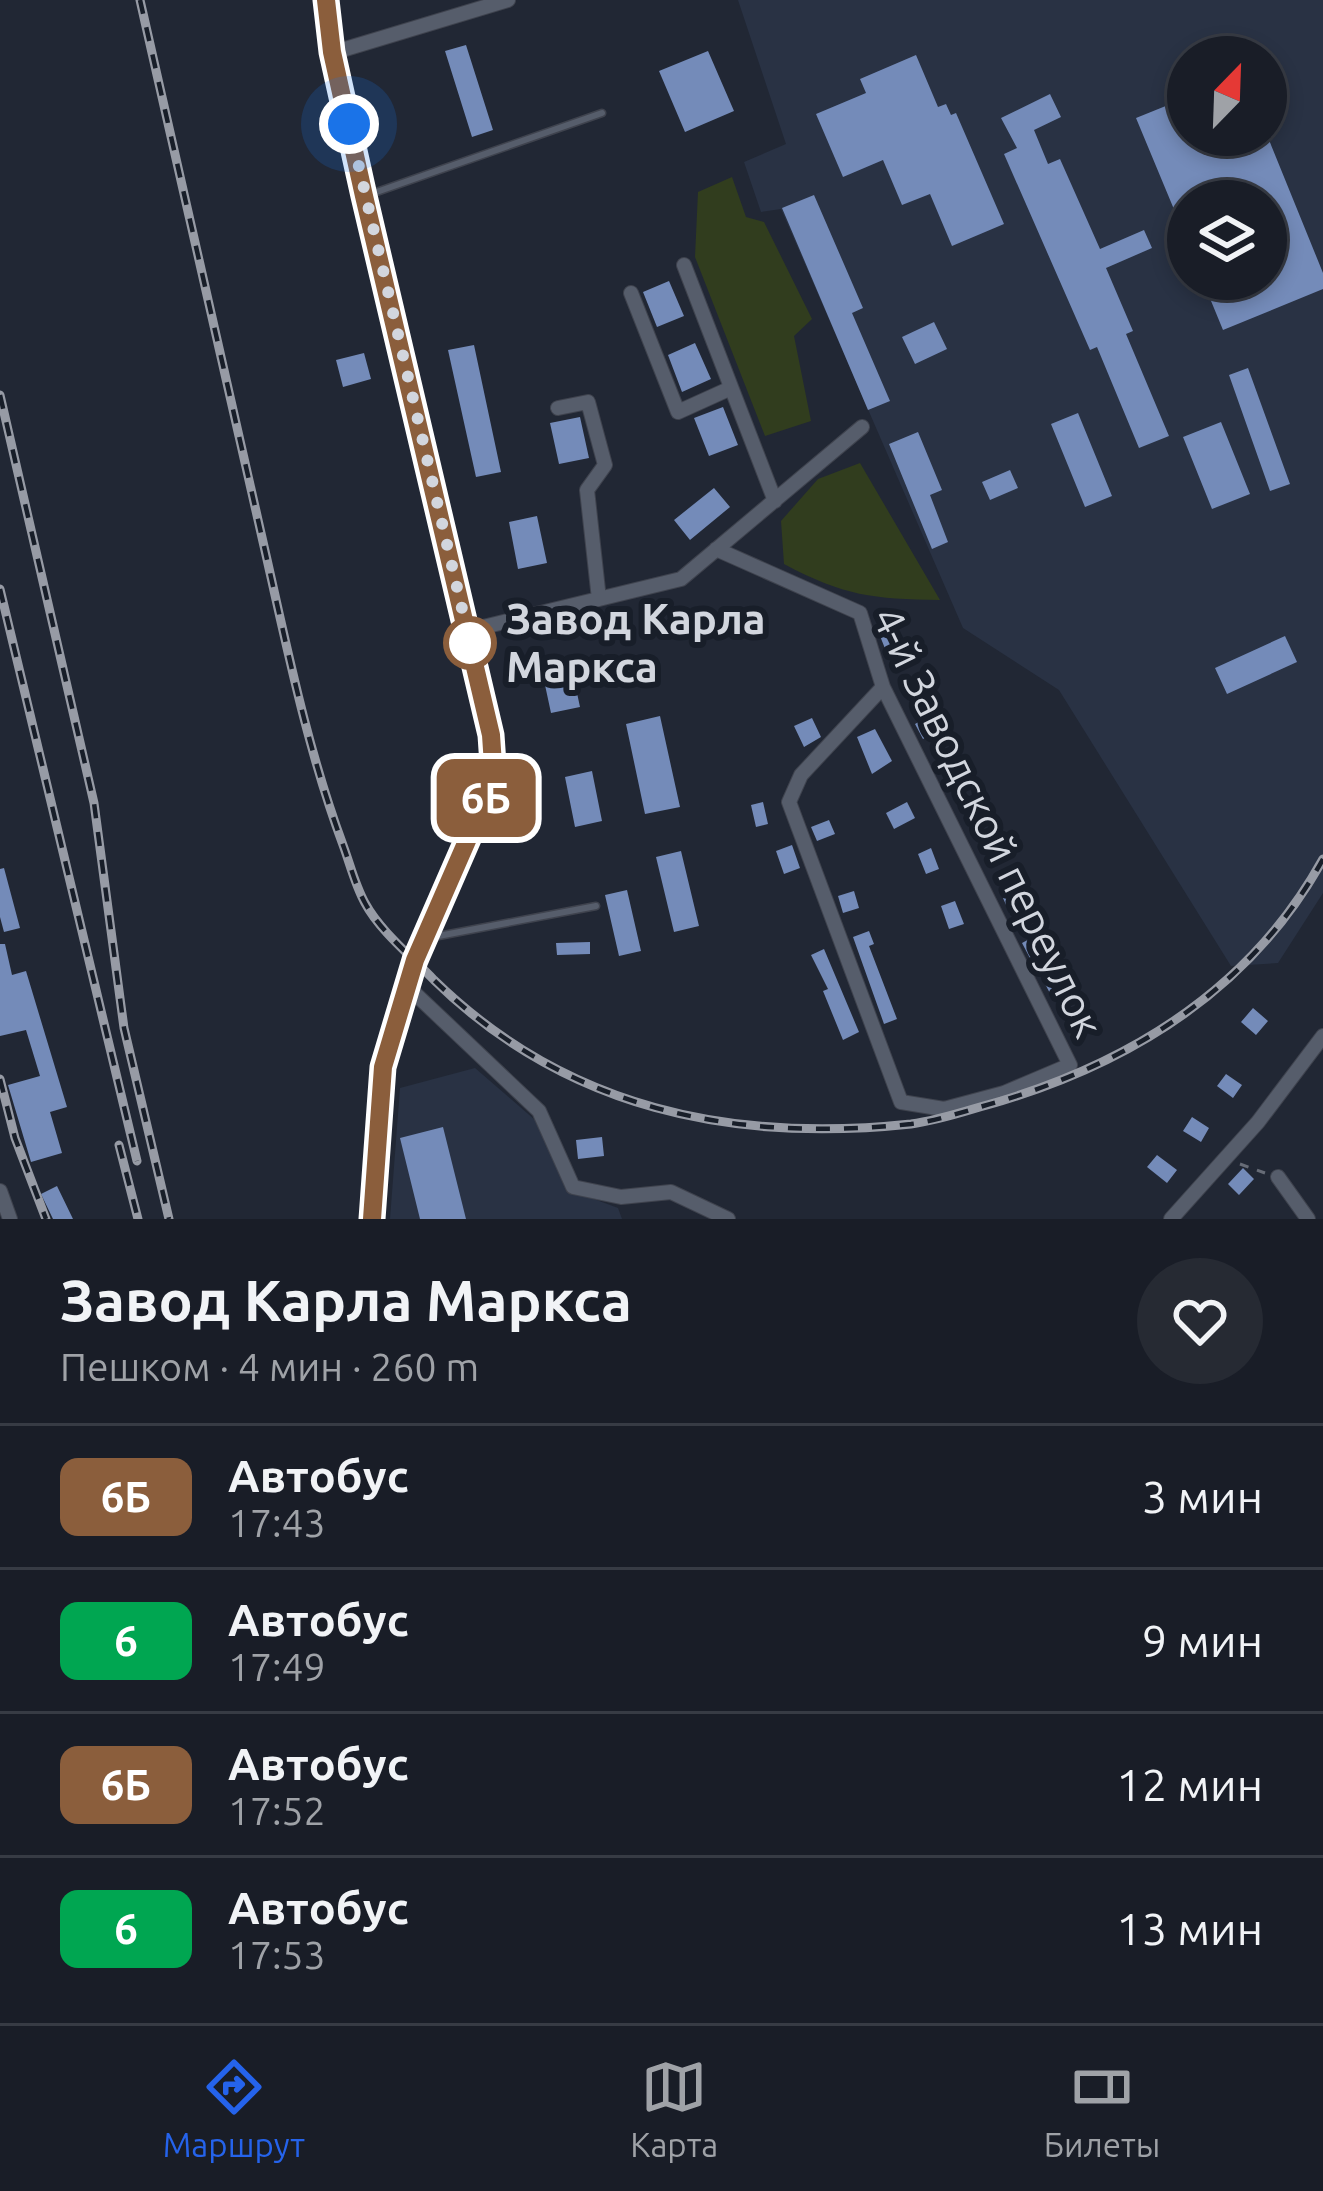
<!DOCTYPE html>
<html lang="ru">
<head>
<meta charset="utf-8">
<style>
  body { margin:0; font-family:Ubuntu,sans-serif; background:#262a33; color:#f1f3f6; height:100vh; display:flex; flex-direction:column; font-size:45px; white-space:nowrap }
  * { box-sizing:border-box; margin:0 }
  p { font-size:39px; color:#9fa2a7 }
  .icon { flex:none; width:66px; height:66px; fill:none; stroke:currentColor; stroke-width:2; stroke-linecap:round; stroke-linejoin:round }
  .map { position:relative; height:1219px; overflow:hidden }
  .side { display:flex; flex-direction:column; background:#191d27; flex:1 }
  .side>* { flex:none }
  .badge { padding:0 24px; border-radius:18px; font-size:42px; line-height:78px }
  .needle { width:78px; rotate:23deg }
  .fabs { position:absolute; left:1167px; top:36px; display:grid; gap:24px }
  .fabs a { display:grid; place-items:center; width:120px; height:120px; border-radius:50%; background:#191d27; box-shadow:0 6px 18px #0003,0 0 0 3px #373b44; font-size:60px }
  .you { position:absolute; width:60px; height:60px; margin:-30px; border:9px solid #fff; border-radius:50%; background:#1a73e8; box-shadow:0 0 0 18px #1a73e833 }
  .map>.badge { position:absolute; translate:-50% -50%; box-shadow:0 0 0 6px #fff }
  .round { display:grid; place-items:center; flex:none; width:126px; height:126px; border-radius:63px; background:#262a33 }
  .summary { display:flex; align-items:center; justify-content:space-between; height:204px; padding:0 60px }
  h1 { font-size:57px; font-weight:700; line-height:90px }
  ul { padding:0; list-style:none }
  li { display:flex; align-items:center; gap:36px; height:144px; padding:0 60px; border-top:3px solid #373b44 }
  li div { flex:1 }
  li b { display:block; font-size:45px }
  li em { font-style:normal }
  li .badge { min-width:132px; font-weight:700; text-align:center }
  .menu { display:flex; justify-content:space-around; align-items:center; height:168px; border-top:3px solid #373b44; background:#191d27; font-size:33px; color:#9fa2a7 }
  .menu a { display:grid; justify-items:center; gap:6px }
  .menu .current { color:#2563eb }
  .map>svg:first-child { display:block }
  .built { fill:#293244; fill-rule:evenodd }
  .green { fill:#313d1e }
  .building { fill:#748bb9 }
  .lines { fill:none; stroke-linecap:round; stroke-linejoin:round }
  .lane-casing { stroke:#3f434e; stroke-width:9 }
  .street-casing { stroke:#3f434e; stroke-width:16 }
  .secondary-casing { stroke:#3f434e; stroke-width:21 }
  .path { stroke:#676c77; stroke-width:3; stroke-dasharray:9 9; stroke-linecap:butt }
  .lane { stroke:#565d6b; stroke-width:6 }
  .street { stroke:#565d6b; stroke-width:14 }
  .secondary { stroke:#565d6b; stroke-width:18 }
  .rail-casing { stroke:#979ba5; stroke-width:9 }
  .rail { stroke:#181e29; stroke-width:4.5; stroke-dasharray:14; stroke-linecap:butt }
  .line-casing { stroke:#fff; stroke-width:27 }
  .line { stroke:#8b5e3c; stroke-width:18 }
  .walk { stroke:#d2d6de; stroke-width:12; stroke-dasharray:0 21.6 }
  .stop-dot { fill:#fff; stroke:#8b5e3c; stroke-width:6 }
  .labels { text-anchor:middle; stroke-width:12; stroke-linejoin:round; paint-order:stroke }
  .stop-label { font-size:42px; font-weight:bold; fill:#d2d6de; stroke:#181e29; text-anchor:start }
  .street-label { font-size:42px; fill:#d2d6de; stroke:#181e29 }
</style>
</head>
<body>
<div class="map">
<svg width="1323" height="1219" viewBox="0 0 1323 1219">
  <rect width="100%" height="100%" fill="#212734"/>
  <!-- built -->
  <path class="built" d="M738,0H1323V893L1278,963L1231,966L1059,690L963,628L781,209L761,212L744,162L786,144ZM1188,57H1266V135H1188ZM1188,201H1266V279H1188Z
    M475,1068L535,1120L567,1189L618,1208L622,1219H390L400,1088Z"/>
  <!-- green -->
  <path class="green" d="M732,177L746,217L764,222L812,319L794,336L811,421L765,436L695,257L698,192Z
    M860,463L940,600C873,599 844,596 784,564L781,521L818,479Z"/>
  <!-- building -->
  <path class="building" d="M466,45L493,130L472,137L445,51Z
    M708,51L734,111L685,132L659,71Z
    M916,55L938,107L946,104L951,115L956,113L1004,224L952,246L930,194L902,205L883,160L843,177L816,114L866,93L860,79Z
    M1050,94L1061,117L1034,130L1048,164L1060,159L1100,249L1144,230L1152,248L1106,268L1133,331L1126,334L1169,436L1139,448L1097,347L1090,350L1004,154L1017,148L1001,118Z
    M1188,97V135H1267L1323,273V289L1223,330L1202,279H1266V201H1188V243L1136,118Z
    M814,195L863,308L852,313L890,401L868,410L782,208Z
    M669,281L684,316L657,327L643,292Z
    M934,322L947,349L915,364L902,337Z
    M695,343L711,379L682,392L668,355Z
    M474,345L501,472L476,477L448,350Z
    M364,353L371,379L343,387L336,360Z
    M1248,368L1290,484L1270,491L1229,375Z
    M723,407L738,445L709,456L694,418Z
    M1078,413L1112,496L1085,507L1051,424Z
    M580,417L589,458L559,464L550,423Z
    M1221,422L1250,494L1212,509L1183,437Z
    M918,432L942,490L930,495L948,542L932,549L889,444Z
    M1010,470L1018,488L990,500L982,482Z
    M714,488L730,507L690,540L674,520Z
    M537,516L547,563L518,569L509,522Z
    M892,626L900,646L886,651L878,631Z
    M1285,636L1297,662L1227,694L1215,668Z
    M571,665L580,707L551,713L542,671Z
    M935,713L943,727L923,739L915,724Z
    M660,716L680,807L645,814L626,724Z
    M812,718L821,737L804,747L794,726Z
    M875,729L892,761L872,774L857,737Z
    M592,771L602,821L575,827L565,777Z
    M763,802L768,824L756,827L751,805Z
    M907,802L915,818L894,829L886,813Z
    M829,820L835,834L817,841L811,827Z
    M792,845L800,868L784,874L776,851Z
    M931,848L939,869L926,874L918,854Z
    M681,851L699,926L674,932L656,857Z
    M4,868L20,928L4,932L0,917V869Z
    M627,890L641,951L619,956L605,895Z
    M1021,890L1028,906L1010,914L1003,898Z
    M854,891L859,908L843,913L838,896Z
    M955,901L964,924L949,929L941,906Z
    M869,931L874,944L869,946L897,1019L884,1024L853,937Z
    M1035,936L1046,953L1032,962L1022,943Z
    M590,942V954L557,955L556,943Z
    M0,944H5L12,975L26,971L67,1107L50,1112L62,1153L31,1162L8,1085L40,1076L26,1030L0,1036Z
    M824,949L859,1032L843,1040L823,991L828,989L811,955Z
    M1060,969L1072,992L1054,1001L1042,978Z
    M1253,1008L1268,1021L1256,1035L1241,1022Z
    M1226,1074L1242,1085L1233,1098L1217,1086Z
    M1192,1117L1209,1128L1201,1142L1183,1131Z
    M443,1127L466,1219H420L400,1138Z
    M602,1137L604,1156L578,1159L576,1140Z
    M1157,1155L1177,1170L1167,1183L1147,1167Z
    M1243,1168L1254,1179L1239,1195L1228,1184Z
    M57,1186L73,1219H53L41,1194Z"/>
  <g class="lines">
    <defs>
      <path id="lane" d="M368,195L602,113
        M428,938L596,906"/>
      <path id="street" d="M332,53L508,0
        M684,265L775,501
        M631,293L678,412L731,388
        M558,408L588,402L605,465L587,490L599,599
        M716,549L860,613L883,687L1070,1065L1004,1093L944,1109L901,1102L789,802L801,775L883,687
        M467,631L681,579L862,427
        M407,986L539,1111L573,1187L621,1197L671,1192L728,1219
        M1278,1177L1308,1219
        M0,1191L10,1219
        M1171,1219L1258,1122L1323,1036"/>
      <path id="secondary" d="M326,0L332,53L365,196L491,735L494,779L415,960L383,1067L372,1219"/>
    </defs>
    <!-- lane casing -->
    <use href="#lane" class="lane-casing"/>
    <!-- street casing -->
    <use href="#street" class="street-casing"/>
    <!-- secondary casing -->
    <use href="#secondary" class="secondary-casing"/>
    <!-- path -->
    <path class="path" d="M1240,1164L1265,1173"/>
    <!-- lane -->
    <use href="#lane" class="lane"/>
    <!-- street -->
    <use href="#street" class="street"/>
    <!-- secondary -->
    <use href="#secondary" class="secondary"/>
    <defs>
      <path id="rail" d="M140,0C182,185 224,370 266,555C288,652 308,751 343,845C350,864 355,885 365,903C380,931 412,957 434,980C566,1109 732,1143 911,1124C942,1120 971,1109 1001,1101C1136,1060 1253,986 1323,859
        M0,395L94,803L124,1028L169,1219
        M0,589L137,1161
        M0,1079L15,1138L46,1219
        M119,1145L138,1219"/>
    </defs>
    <!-- rail casing -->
    <use href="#rail" class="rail-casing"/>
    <!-- rail -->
    <use href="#rail" class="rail"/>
  </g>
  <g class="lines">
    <defs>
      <path id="line" d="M326,0L332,52L364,196L491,735L494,779L415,960L383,1067L372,1219"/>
    </defs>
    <!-- line casing -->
    <use href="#line" class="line-casing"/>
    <!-- line -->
    <use href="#line" class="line"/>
    <!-- walk -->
    <path class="walk" d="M349,124L470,643"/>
  </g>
  <!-- markers -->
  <circle class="stop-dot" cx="470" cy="643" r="24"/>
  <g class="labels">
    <!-- stop labels -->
    <g class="stop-label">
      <text x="506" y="634">Завод Карла<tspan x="506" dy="48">Маркса</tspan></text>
    </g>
    <!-- street labels -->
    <g class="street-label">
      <text transform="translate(988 822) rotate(64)" y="15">4-й Заводской переулок</text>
    </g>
  </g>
</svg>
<div class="fabs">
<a><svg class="needle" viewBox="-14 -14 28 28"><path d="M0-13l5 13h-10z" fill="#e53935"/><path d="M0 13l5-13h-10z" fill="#9fa2a7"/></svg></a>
<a><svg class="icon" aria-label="layers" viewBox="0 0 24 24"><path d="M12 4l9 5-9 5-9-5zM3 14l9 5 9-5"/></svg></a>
</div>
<div class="you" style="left:349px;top:124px"></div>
<b class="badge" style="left:486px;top:798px;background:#8b5e3c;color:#fff">6Б</b>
</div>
<section class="side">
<div class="summary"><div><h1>Завод Карла Маркса</h1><p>Пешком · 4 мин · 260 m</p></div><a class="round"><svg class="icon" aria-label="heart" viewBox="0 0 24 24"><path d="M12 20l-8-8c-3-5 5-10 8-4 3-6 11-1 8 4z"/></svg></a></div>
<ul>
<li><span class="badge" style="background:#8b5e3c;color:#fff">6Б</span><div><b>Автобус</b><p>17:43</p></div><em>3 мин</em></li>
<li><span class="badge" style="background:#00a651;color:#fff">6</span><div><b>Автобус</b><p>17:49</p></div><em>9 мин</em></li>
<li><span class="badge" style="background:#8b5e3c;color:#fff">6Б</span><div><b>Автобус</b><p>17:52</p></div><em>12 мин</em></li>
<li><span class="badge" style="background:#00a651;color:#fff">6</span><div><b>Автобус</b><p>17:53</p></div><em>13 мин</em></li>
</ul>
</section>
<nav class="menu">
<a class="current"><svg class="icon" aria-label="directions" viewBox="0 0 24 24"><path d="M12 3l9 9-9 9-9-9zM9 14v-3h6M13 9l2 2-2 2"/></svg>Маршрут</a>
<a><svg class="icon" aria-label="map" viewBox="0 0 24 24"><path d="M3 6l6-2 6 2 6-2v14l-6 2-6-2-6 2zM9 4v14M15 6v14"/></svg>Карта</a>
<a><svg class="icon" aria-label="tickets" viewBox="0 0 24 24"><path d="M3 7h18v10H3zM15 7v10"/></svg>Билеты</a>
</nav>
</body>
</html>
